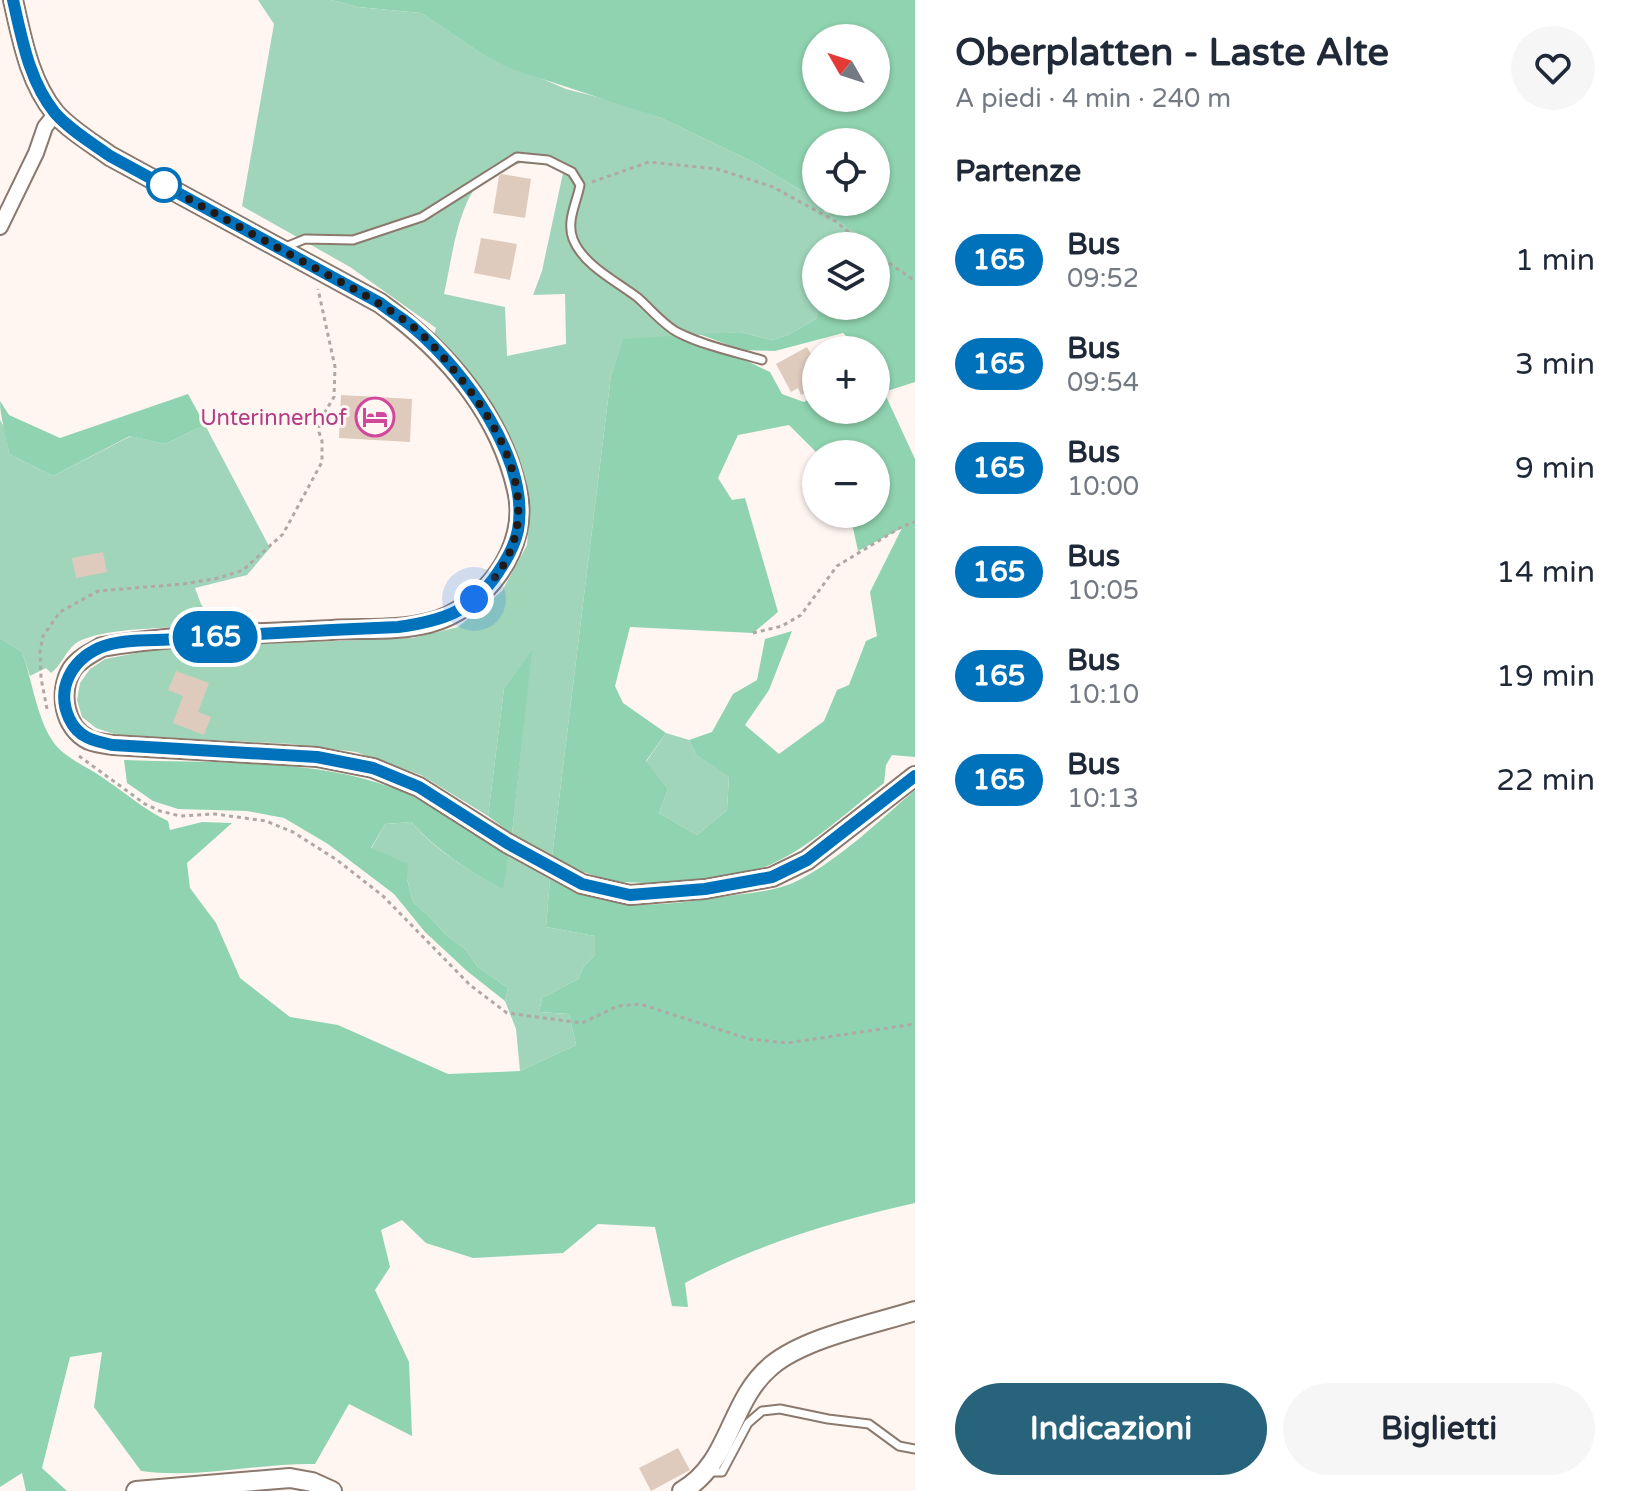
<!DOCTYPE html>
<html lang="it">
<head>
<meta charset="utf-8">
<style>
  body { margin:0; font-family:"Varela Round",sans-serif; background:#f6f6f7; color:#1f2937; height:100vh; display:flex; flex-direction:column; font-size:30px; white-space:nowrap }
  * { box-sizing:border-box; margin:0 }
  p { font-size:26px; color:#747a83 }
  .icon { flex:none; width:44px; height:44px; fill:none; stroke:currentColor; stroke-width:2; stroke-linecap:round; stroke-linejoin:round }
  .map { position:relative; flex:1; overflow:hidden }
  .sheet { display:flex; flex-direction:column; background:#fff; width:720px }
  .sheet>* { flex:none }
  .badge { padding:0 16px; border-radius:26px; font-size:28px; line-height:52px }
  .needle { width:52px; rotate:309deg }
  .buttons { position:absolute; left:802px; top:24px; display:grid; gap:16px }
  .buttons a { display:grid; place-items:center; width:88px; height:88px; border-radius:50%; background:#fff; box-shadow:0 2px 6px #0004; font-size:40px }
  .you { position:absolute; width:40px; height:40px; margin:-20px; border:6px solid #fff; border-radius:50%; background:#1a73e8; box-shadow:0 0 0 12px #1a73e833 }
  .map>.badge { position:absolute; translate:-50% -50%; box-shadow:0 0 0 4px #fff }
  h2 { padding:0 40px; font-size:30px; line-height:72px }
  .round { display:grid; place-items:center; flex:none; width:84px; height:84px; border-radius:42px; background:#f6f6f7 }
  .overview { display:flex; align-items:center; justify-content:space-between; height:136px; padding:0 40px }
  h1 { font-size:38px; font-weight:700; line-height:60px }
  .button { display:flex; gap:16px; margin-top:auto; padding:16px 40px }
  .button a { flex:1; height:92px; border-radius:48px; background:#27637b; color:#fff; font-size:32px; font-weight:700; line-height:92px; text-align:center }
  .button a+a { background:#f6f6f7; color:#1f2937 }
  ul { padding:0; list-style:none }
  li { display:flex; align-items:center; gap:24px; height:104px; padding:0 40px }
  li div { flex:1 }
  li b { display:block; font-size:30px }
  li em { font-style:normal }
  li .badge { min-width:88px; font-weight:700; text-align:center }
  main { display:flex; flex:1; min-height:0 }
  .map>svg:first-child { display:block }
  .green { fill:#a0d5b9; fill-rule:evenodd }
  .forest { fill:#8fd3b0; fill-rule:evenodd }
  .building { fill:#dfcbbe }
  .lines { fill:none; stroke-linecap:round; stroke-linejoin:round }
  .lane-casing { stroke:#8c796e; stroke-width:11 }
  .street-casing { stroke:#8c796e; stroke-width:18 }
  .secondary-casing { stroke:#8c796e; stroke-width:22 }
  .path { stroke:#b0a8a3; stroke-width:3; stroke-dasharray:4 4; stroke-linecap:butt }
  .lane { stroke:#fff; stroke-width:7 }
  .street { stroke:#fff; stroke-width:14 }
  .secondary { stroke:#fff; stroke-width:18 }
  .line-casing { stroke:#fff; stroke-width:18 }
  .line { stroke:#0072bc; stroke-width:12 }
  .walk { stroke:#211a16; stroke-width:8; stroke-dasharray:0 14.4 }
  .stop-dot { fill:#fff; stroke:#0072bc; stroke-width:4 }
  .labels { text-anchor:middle; stroke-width:6; stroke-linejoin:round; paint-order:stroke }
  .hotel-label { font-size:22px; fill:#b23c85; stroke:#fff6f1; text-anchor:end }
</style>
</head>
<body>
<main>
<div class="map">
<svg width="915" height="1491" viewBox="0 0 915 1491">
  <rect width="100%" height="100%" fill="#fff6f1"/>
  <!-- green -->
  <path class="green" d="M258,0H331L358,7L421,13L479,52L566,89L613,101L661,118L753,162L816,199L825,212L837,217L857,234L849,246H816V306H820L816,319L788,335L772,340L740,332L623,340L611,375L552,857L512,834L531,652L504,688L488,816L421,775L356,752L292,744L117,735L96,728L82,717L77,700L80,683L90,669L105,659L163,648L413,638L458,627L502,591L527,545L530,508L522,468L488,396L434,334L436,328L350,267L242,206L274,24ZM521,163L545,165L563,173L542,271L533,295L565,294L566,344L507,356L505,307L444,294C451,263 455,225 470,196C479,180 504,168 521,163Z
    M0,420L6,430L9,454L53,476L131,436L165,444L205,425L270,548L247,575L195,588L201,604L217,626C184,628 99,626 75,644C65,652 61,666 51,673L46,668L30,676L22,652L0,638Z
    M666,733L689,740L696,755L729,775L727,810L697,835L659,813L668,789L646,762Z
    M411,822C437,851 468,871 502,888L509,854L550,879L546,927L595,936V955L584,966L578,979L542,998L539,1012L569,1014L576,1045L520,1071L516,1029L505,1001L508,988L478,967L465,949L445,934L431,918L413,902L407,879L371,849L385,824Z"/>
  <!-- forest -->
  <path class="forest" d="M331,0H915V382L884,392L915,459V757L892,755L886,765L884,783C849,810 814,844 774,863C744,878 649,887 615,881C592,877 573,868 552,857L611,375L623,339L672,336L747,361L770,372L782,394L804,402L816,395V410H876V350H861L843,333L775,351L742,350L699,334L740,332L772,340L788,335L816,319L820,306H876V246H849L857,234C844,223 827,215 818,202H876V142H816V199L753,162L661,118L509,68L479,52L421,13L358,7ZM816,38H876V98H816ZM789,425L818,454H876V514H850L858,551L902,528L870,592L877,636L866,641L849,685L837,690L824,721L779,754L745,725L769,690L792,631L765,639L757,680L733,694L712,732L689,740L696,755L729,776L727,810L697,835L659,813L668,789L646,761L666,733L623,703L615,686L630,627L753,633L778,612L745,498L732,500L718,478L738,435Z
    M188,394L205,425L165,444L130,436L53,476L9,454C7,435 0,420 0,401L9,415L60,438Z
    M0,638L22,652C32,679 36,715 52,740C63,758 89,767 106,780C127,794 145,810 168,821L170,830L202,822L232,823L187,863L190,888L216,923L240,978L290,1017L338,1025L448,1074L520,1071L576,1045L569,1014L539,1012L542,998L578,979L584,966L595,955V936L546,927L550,879C615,914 659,906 728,896C751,893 778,891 799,880C840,859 880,820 915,790V1203C835,1221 757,1244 685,1283L688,1307L672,1306L655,1227L598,1224L563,1253L473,1258L426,1243L402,1220L381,1230L390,1267L375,1290L409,1362L412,1436L349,1404L315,1464C257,1463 199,1479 141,1471L94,1407L102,1352L70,1357L42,1468L67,1491H26L22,1473L0,1487Z
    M532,650L512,834L488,816L504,688Z
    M124,760C217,764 329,756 414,797C447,812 477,836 509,854L503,889C468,871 438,851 411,822L385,824L371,848L408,864L407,879L413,902L431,918L445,934L465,949L478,967L508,988L505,1001L467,971L425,932L394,894L328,844L284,818L247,811L178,809L153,801L127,783Z"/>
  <!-- building -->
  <path class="building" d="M502,174L531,179L525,218L493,213L499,176Z
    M481,238L517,244L510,280L474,273Z
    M807,347L816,363V387L801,395L798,388L791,392L776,364Z
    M341,395L412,399L410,442L339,438Z
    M103,552L107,572L76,578L72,558Z
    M176,671L209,683L198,712L211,717L204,735L173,723L183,696L168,690Z
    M678,1448L690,1470L651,1491L639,1468Z"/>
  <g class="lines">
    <defs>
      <path id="lane" d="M283,248L305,239L353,240L422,217L517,157L548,160L572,172L580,185C577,202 566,221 573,239C583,265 616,281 637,297C650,308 664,326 679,333C705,346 735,352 762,360
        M710,1472H722L748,1423L762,1411L780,1409L828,1419L869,1424L899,1446L915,1449"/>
      <path id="street" d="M0,227L36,153L45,127L56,113"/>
      <path id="secondary" d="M13,0C22,39 29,81 55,113C70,130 92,143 110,156L380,303C444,349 499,411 517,490C531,547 484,609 429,623C398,631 363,628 332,630C256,634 177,634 102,647C91,653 79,659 72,669C58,692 64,728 89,740C96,743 106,744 113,745L317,757L373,768L419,787L507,843L582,884L630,895L705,889L772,877L807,860L915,776
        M136,1491L290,1478L312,1482L332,1491
        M682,1491C731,1463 729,1401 771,1366C804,1338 873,1324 915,1311"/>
    </defs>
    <!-- lane casing -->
    <use href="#lane" class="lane-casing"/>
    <!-- street casing -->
    <use href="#street" class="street-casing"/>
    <!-- secondary casing -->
    <use href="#secondary" class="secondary-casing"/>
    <!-- path -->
    <path class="path" d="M592,182L649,162L717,169L773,187L835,221L866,246
      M876,254L915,281
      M753,633L782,626L801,615L837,566L903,526L915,522
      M47,709L41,678L40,651L43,636L60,612L98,591L183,584L219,578L243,570L283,534L322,462V441L319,432L320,420L334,397L335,367L318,289
      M79,756L145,804L160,811L180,816L215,814L266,821L293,832L337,860L383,896L470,985L507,1013L582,1023L618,1006L640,1004L749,1039L787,1043L915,1024"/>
    <!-- lane -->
    <use href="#lane" class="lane"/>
    <!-- street -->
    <use href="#street" class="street"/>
    <!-- secondary -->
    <use href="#secondary" class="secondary"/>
  </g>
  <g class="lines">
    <defs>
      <path id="line" d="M13,0C22,39 29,81 55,113C70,130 92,143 110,156L380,303C391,312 404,319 415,329C465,372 530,460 518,530C515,545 506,561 497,574C471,612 442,621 398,627C325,630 251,634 178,639C154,641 121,638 99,648C71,661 56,689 69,718C78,738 94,741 113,745L317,757L373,768L419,787L507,843L582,884L630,895L705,889L772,877L807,860L915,776"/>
    </defs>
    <!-- line casing -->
    <use href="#line" class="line-casing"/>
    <!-- line -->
    <use href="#line" class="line"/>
    <!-- walk -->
    <path class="walk" d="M164,185C210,211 256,236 302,261C340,282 378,300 412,326C432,342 449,364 465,384C517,451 549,535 474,599"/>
  </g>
  <!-- icons -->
  <defs>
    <symbol id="hotel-ring" viewBox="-11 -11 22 22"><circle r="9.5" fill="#fff6f1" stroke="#d1479c" stroke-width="1.5"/><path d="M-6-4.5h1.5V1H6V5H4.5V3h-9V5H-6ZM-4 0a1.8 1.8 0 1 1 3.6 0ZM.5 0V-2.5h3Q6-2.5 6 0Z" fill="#d1479c"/></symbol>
  </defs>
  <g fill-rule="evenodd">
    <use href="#hotel-ring" x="353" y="395" width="44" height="44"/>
  </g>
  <!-- markers -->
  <circle class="stop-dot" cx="164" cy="185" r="16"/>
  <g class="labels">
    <!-- hotel labels -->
    <g class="hotel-label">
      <text x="347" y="425">Unterinnerhof</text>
    </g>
  </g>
</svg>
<div class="buttons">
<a><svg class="needle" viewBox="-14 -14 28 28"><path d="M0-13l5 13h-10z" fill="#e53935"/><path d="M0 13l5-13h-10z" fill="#747a83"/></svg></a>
<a><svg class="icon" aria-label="locate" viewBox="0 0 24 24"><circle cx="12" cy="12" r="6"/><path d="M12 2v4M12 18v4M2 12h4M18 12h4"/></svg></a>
<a><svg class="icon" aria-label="layers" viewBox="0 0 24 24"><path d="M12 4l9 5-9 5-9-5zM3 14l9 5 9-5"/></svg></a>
<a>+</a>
<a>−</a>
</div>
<div class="you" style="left:474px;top:599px"></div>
<b class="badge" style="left:215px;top:637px;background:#0072bc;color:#fff">165</b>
</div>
<section class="sheet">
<div class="overview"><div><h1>Oberplatten - Laste Alte</h1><p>A piedi · 4 min · 240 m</p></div><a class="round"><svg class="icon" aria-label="heart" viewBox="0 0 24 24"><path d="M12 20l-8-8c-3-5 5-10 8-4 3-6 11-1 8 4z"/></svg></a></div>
<h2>Partenze</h2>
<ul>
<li><span class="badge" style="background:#0072bc;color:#fff">165</span><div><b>Bus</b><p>09:52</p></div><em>1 min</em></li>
<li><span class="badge" style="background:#0072bc;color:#fff">165</span><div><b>Bus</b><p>09:54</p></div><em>3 min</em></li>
<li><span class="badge" style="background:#0072bc;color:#fff">165</span><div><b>Bus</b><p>10:00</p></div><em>9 min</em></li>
<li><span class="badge" style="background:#0072bc;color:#fff">165</span><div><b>Bus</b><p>10:05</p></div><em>14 min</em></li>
<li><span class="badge" style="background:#0072bc;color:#fff">165</span><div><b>Bus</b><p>10:10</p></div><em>19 min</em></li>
<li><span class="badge" style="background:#0072bc;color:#fff">165</span><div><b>Bus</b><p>10:13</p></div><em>22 min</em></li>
</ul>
<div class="button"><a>Indicazioni</a><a>Biglietti</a></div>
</section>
</main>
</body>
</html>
